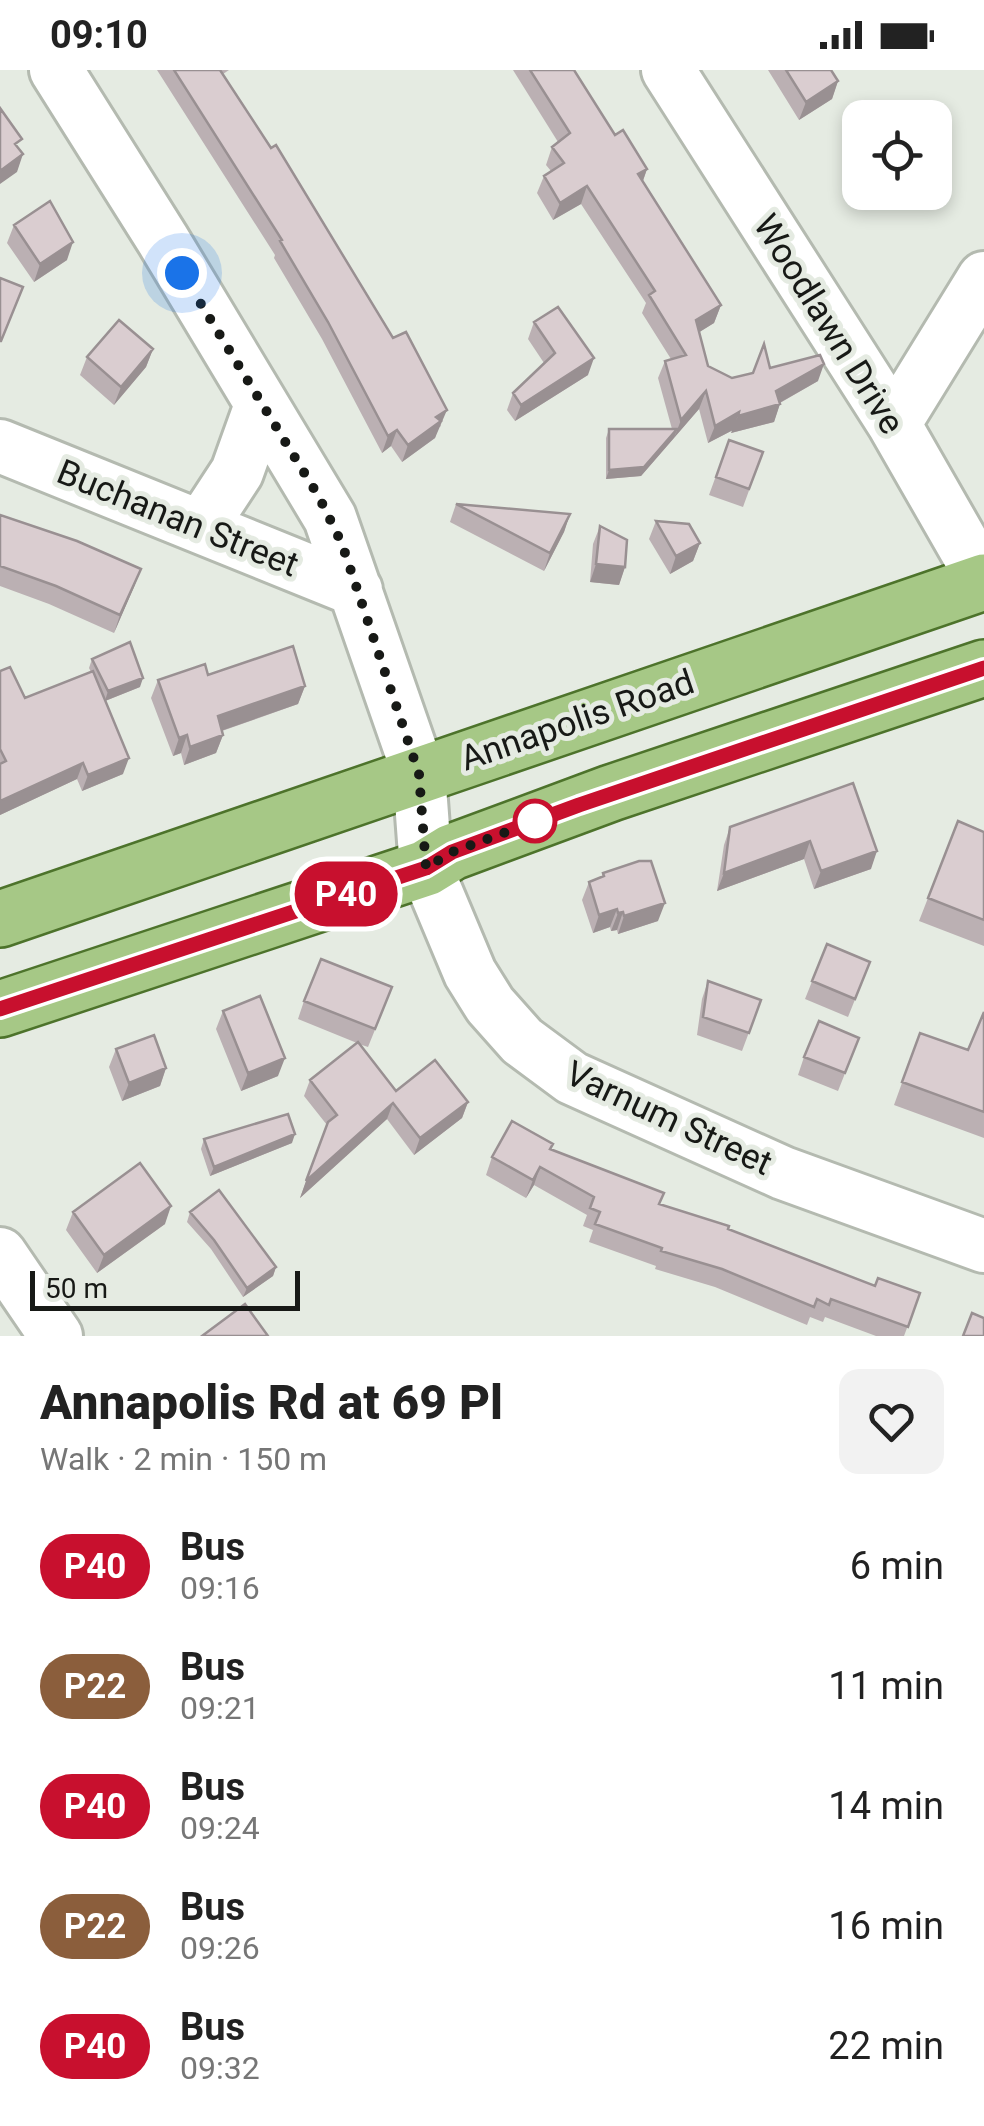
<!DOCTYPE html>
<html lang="en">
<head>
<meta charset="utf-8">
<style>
  body { margin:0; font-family:Roboto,sans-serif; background:#f2f2f2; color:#222; height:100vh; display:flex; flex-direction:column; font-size:38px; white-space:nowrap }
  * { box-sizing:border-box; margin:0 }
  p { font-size:32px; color:#767676 }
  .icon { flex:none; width:55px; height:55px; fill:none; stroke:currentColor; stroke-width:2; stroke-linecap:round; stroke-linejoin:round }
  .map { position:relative; height:1266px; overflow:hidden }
  .side { display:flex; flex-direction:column; background:#fff; flex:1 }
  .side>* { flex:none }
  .badge { padding:0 20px; border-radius:32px; font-size:35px; line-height:65px }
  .fabs { position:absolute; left:842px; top:30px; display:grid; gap:20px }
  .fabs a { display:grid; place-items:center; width:110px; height:110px; border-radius:20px; background:#fff; box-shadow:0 5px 15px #0003; font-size:50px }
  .scale { position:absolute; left:30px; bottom:25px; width:270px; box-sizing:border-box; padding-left:10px; border:5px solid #171916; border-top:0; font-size:28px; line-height:35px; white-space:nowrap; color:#171916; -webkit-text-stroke:8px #e5ebe2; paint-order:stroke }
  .you { position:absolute; width:50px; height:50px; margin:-25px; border:8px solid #fff; border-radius:50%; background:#1a73e8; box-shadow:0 0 0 15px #1a73e833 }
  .map>.badge { position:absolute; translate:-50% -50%; box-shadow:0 0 0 5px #fff }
  .round { display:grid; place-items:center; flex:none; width:105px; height:105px; border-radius:20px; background:#f2f2f2 }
  .headline { display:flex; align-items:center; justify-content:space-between; height:170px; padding:0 40px }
  h1 { font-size:48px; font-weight:800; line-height:75px }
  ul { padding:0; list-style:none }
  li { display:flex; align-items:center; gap:30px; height:120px; padding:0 40px }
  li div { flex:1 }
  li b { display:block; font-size:38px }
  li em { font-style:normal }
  li .badge { min-width:110px; font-weight:700; text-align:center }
  .status { display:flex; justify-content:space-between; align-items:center; height:70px; padding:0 50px; background:#fff; direction:ltr }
  .status svg { height:28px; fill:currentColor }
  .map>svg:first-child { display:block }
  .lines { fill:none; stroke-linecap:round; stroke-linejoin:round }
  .minor-casing { stroke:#b4bab0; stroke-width:58 }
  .major-casing { stroke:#4d732b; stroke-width:60 }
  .minor { stroke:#fff; stroke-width:52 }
  .major { stroke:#a6c886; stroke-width:55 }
  .wall { fill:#bbb0b3 }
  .shaded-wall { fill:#999092 }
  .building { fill:#dacdd0; stroke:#999092; stroke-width:2.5 }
  .line-casing { stroke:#fff; stroke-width:22 }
  .line { stroke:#c8102e; stroke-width:15 }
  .walk { stroke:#171916; stroke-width:10; stroke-dasharray:0 18 }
  .stop-dot { fill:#fff; stroke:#c8102e; stroke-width:5 }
  .labels { text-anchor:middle; stroke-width:10; stroke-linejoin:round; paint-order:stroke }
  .street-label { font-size:35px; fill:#171916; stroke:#e5ebe2 }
</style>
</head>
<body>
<div class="status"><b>09:10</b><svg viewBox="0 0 49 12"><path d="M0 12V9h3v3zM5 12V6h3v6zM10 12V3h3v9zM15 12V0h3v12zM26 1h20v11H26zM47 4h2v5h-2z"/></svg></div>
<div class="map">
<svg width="984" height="1266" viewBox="0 0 984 1266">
  <rect width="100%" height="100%" fill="#e5ebe2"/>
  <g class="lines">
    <defs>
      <path id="minor" d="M56,0L163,170L330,448L419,704L426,798L470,903L490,935L522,971L572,1008L783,1103L984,1176
        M668,0L894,354L984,511
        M894,354L984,208
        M0,376L356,520
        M201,457L237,402L261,335
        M0,1184L56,1266"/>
      <path id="major" d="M0,849L984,512
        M0,939L426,798L452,782L611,723L984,598"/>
    </defs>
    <!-- minor casing -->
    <use href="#minor" class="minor-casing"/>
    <!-- major casing -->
    <use href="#major" class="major-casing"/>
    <!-- minor -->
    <use href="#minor" class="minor"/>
    <!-- major -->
    <use href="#major" class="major"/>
  </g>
  <!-- wall -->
  <path class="wall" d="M157,0H229L223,4L441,356L438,358L435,368L402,392L391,376L382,383L322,269L274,188L275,185Z
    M513,0H574L615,65L647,99L643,111L721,235L714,253L699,262L708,296L732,308L770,298L818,311L780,333L774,352L731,363L733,360L708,373L699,339L641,406L606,409V368L609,359H672L658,308L665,291L671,289L642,243L646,233L581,134L553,150L537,123L544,106L551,101L546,95L552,77L558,72Z
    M768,0H831L838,11L832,29L799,50Z
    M874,122H924L920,134L874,135Z
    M14,155L67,190L34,212L7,173Z
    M534,252L588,305L515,351L507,340L513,323L544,293L528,269Z
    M153,279L146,297L114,335L80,305L87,287Z
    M729,370L763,382L743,437L709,425Z
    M456,434L570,444L564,462L544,501L450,452Z
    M0,445L141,499L114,563L49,534L0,516Z
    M656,451L700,473L693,491L670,504L649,469Z
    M600,456L625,497L619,515L590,512L593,474Z
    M92,589L140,617L105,631L123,704L82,721L77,709L0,745V601L25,628L91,602L89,598Z
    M208,605L305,616L298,634L222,661L223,665L216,683L184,695L181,683L173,686L151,628L158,610Z
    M853,713L871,799L814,819L804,789L717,821L724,775L730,757Z
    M984,762V876L919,851L928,828Z
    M603,803L658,851L618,864L617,860L611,861L610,857L593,863L582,830L589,812L601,807Z
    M827,874L870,892L848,947L805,929Z
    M708,911L761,930L742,981L697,965L702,929Z
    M304,931L385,935L368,977L359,974L396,1021L468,1032L462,1048L414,1085L387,1049L300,1128L327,1055L304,1026L310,1010L357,973L298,949Z
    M223,941L278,1006L241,1021L216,959Z
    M984,942V1068L894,1035L920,963L968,980Z
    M859,968L838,1021L798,1005L804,987Z
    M116,979L166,998L160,1016L122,1031L109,997Z
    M204,1069L292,1073L210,1106L201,1079Z
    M553,1074L551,1080L659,1134L728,1159L875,1216L920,1223L904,1266H876L825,1247L823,1252L810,1247L807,1255L715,1217L655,1199L656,1196L589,1172L593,1160L583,1156L587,1145L534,1115L526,1128L486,1105L492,1087Z
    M73,1142L165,1154L97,1203L66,1160Z
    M190,1142L276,1197L273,1206L243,1227L211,1179L187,1152Z"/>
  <!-- shaded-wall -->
  <path class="shaded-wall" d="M838,11L832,29L799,50L806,32Z
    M23,84L17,102L0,114V101Z
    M647,99L641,116L638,104Z
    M587,116L581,134L553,150L560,133Z
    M879,122H924L920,134L874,135Z
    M73,172L67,190L34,212L40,194Z
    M721,235L714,253L690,268L696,250Z
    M153,279L146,297L114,335L121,317Z
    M594,288L588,305L515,351L521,335Z
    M824,294L818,311L774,336L780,334L774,352L731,363L738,346L776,321Z
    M706,321L699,339L674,368L681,350Z
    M447,340L435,368L402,392L408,375L436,347Z
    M739,342L733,360L708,373L715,356Z
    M677,359L674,368L641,406L606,409L609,400Z
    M397,360L391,376L382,383L388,366Z
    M570,444L564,462L544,501L550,483Z
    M700,473L693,491L670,504L676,486Z
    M596,494L625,497L619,515L590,512Z
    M141,499L134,517L114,563L120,545Z
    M143,608L140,617L105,631L108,621Z
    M305,616L298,634L212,664L218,646Z
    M187,665L181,683L173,686L179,668Z
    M223,665L216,683L184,695L190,677Z
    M129,688L123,704L82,721L88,705Z
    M83,693L77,709L0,745V731Z
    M810,771L804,789L717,821L724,803Z
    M877,781L871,799L814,819L821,801Z
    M665,833L658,851L618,864L624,846Z
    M617,839L610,857L593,863L599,845Z
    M623,842L617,860L611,861L618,843Z
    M285,988L278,1006L241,1021L248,1003Z
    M166,998L160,1016L122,1031L129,1013Z
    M468,1032L462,1048L414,1085L420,1068Z
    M393,1033L387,1049L300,1128L306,1111Z
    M295,1064L292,1073L210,1106L214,1097Z
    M540,1097L534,1115L526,1128L533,1110Z
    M171,1136L165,1154L97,1203L104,1185Z
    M276,1197L273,1206L243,1227L247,1218Z"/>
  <!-- building -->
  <path class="building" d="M174,0H220L271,78L276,75L393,268L406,262L447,340L436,347L441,351L408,375L397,360L388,366L328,252L280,171L282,170Z
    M530,0H574L615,65L623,60L647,99L638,104L721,235L696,250L708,296L732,308L753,303L764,274L770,298L820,285L824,294L776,321L780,334L738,346L739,342L715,356L706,321L681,350L665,291L686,285L649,225L655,221L587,116L560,133L544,106L564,93L552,77L570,63Z
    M786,0H831L838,11L806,32Z
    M0,38L22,69L15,74L23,84L0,101Z
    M50,131L73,172L40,194L14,155Z
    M0,208L23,217L1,271H0Z
    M558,237L594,288L521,335L513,323L555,283L534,252Z
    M119,250L153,279L121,317L87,287Z
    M609,359H677L644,397L609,400Z
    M729,370L763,382L749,419L716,407Z
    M456,434L570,444L550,483Z
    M0,445L77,471L141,499L120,545L56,516L0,496Z
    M656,451L689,454L700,473L676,486Z
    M600,456L627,470L625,497L596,494Z
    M130,572L143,608L108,621L92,589Z
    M293,576L305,616L218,646L223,665L190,677L187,665L179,668L158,610L205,594L208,605Z
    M10,597L25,628L93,601L129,688L88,705L83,693L0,731V694L6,691L0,679V601Z
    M853,713L877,781L821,801L810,771L724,803L730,757Z
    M958,751L984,762V850L928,828Z
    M639,791H651L665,833L624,846L623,842L618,843L617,839L599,845L589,812L604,806L603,803Z
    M827,874L870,892L855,929L812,911Z
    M321,889L392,917L375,959L304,931Z
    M708,911L761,930L749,963L703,947Z
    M260,926L285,988L248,1003L223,941Z
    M984,942V1042L902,1012L920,963L968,980Z
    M819,951L859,968L845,1003L804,987Z
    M154,965L166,998L129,1013L116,979Z
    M358,972L396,1021L435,990L468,1032L420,1068L393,1033L306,1111L328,1052L337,1045L310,1010Z
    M288,1044L295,1064L214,1097L204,1069Z
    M512,1051L553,1074L550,1079L664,1123L659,1134L729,1156L728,1159L875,1216L878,1208L920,1223L908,1257L831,1229L829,1235L817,1229L814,1237L722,1199L661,1181L662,1178L595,1154L600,1142L590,1138L594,1127L540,1097L533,1110L492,1087Z
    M140,1093L171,1136L104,1185L73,1142Z
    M219,1120L276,1197L247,1218L214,1170L190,1142Z
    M245,1234L268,1266H202Z
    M972,1243L984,1248V1266H963Z"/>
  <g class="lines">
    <defs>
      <path id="line" d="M0,939L426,798L452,782L579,735L984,598"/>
    </defs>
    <!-- line casing -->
    <use href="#line" class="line-casing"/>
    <!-- line -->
    <use href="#line" class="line"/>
    <!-- walk -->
    <path class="walk" d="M182,203L319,427L342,474L419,704L426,798L452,782L547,747L535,751"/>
  </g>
  <!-- markers -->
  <circle class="stop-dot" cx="535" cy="751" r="20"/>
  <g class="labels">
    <!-- street labels -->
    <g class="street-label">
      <text transform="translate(829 254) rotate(58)" y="12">Woodlawn Drive</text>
      <text transform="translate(178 448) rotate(22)" y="12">Buchanan Street</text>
      <text transform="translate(577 650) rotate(-19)" y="12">Annapolis Road</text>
      <text transform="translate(669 1048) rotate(25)" y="12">Varnum Street</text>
    </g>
  </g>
</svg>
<div class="fabs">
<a><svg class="icon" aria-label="locate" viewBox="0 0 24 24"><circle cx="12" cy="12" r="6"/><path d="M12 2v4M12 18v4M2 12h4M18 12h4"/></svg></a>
</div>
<div class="scale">50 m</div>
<div class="you" style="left:182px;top:203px"></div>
<b class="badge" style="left:346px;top:824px;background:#c8102e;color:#fff">P40</b>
</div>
<section class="side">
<div class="headline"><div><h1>Annapolis Rd at 69 Pl</h1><p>Walk · 2 min · 150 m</p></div><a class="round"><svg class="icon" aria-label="heart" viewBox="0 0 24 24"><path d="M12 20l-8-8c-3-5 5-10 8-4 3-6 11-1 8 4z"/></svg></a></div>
<ul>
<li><span class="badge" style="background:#c8102e;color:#fff">P40</span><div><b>Bus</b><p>09:16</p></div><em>6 min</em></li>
<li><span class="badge" style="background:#8b5e3c;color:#fff">P22</span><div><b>Bus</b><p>09:21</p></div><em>11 min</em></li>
<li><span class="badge" style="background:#c8102e;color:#fff">P40</span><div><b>Bus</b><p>09:24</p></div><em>14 min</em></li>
<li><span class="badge" style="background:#8b5e3c;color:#fff">P22</span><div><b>Bus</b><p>09:26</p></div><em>16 min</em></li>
<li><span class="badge" style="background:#c8102e;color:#fff">P40</span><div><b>Bus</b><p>09:32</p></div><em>22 min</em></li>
</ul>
</section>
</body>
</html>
